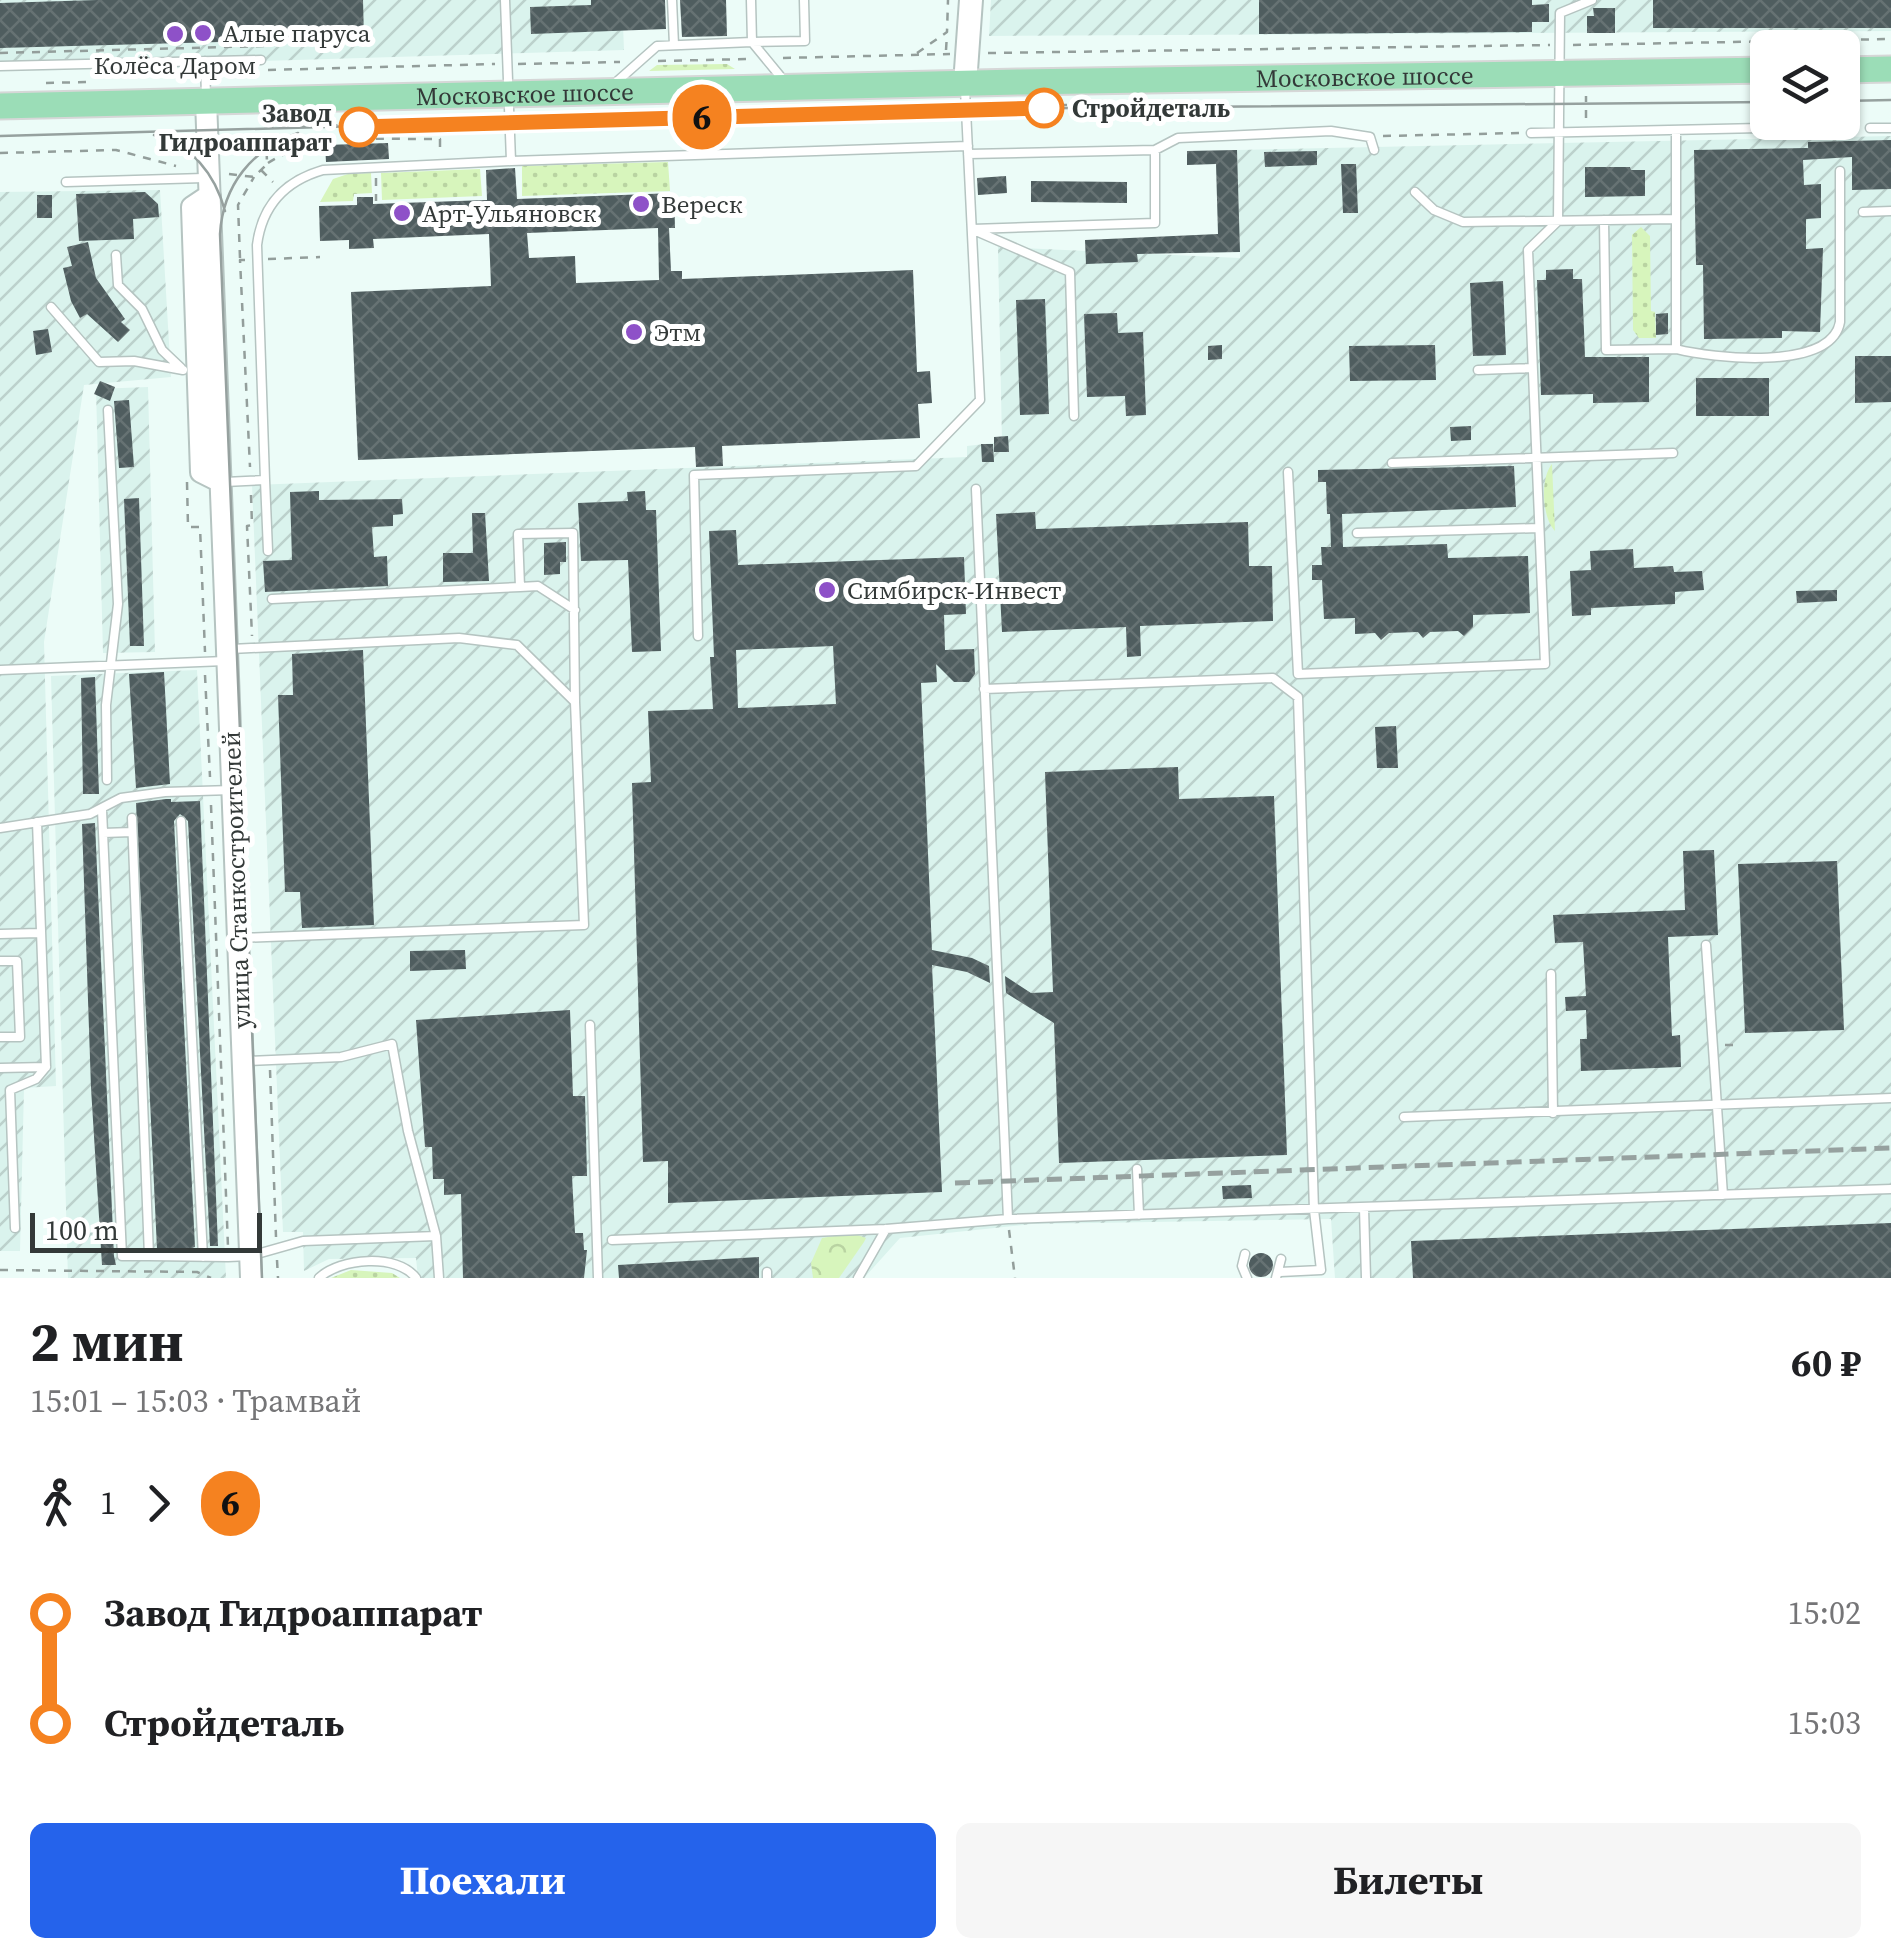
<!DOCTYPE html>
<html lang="ru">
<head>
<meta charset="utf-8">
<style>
  body { margin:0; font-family:"Source Serif 4",serif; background:#f6f6f6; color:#202124; height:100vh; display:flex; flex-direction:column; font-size:38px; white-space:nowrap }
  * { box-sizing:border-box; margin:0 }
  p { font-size:32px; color:#757577 }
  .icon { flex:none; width:55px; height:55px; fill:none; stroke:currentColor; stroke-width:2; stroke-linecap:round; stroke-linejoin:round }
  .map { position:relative; height:1278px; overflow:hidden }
  .panel { display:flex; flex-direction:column; background:#fff; flex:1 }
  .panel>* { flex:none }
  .badge { padding:0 20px; border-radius:32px; font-size:35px; line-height:65px }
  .buttons { position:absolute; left:1750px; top:30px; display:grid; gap:20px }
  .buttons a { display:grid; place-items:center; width:110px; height:110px; border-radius:15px; background:#fff; box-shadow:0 2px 8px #0004; font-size:50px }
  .scale { position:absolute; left:30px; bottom:25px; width:232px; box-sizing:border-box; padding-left:10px; border:5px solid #333938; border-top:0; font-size:28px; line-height:35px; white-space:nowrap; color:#333938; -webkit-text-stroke:8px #fff; paint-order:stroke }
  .map>.badge { position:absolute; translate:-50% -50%; box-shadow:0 0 0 5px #fff }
  .legs { display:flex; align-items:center; gap:15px; height:110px; padding:0 30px; font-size:32px }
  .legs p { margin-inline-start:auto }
  .summary { display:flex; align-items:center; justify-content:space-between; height:170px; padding:0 30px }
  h1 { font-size:55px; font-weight:700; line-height:75px }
  .cta { display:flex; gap:20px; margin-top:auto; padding:20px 30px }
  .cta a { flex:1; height:115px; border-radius:15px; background:#2563eb; color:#fff; font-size:40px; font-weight:700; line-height:115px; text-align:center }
  .cta a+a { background:#f6f6f6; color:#202124 }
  ul { padding:0 30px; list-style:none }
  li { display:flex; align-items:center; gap:35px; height:110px; font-size:38px }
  li i { display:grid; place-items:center; width:15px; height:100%; margin:0 12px; background:currentColor }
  li i::after { content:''; width:25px; height:25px; margin:-12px; border:8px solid; border-radius:50%; background:#fff }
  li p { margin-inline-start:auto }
  li:first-child i { background:linear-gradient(#0000 50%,currentColor 0) }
  li:last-child i { background:linear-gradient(currentColor 50%,#0000 0) }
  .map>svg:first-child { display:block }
  .industrial { fill:url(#industrial-furrows) }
  .grass { fill:url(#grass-dots) }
  .forest { fill:url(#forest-crowns) }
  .building { fill:url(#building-cross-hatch); fill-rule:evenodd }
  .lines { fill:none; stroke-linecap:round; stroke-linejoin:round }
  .service-casing { stroke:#b5c4c1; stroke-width:11 }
  .tertiary-casing { stroke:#b5c4c1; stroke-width:24 }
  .secondary-casing { stroke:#b5c4c1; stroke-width:26 }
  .primary-casing { stroke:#d6d7d7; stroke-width:29 }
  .path { stroke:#939e9b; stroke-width:2.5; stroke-dasharray:8 8; stroke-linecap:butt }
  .service { stroke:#fff; stroke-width:8 }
  .tertiary { stroke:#fff; stroke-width:20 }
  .secondary { stroke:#fff; stroke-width:22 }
  .primary { stroke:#9bddb7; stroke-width:25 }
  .tram { stroke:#96a19f; stroke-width:2.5 }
  .rail { stroke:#96a19f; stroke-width:5; stroke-dasharray:15 8; stroke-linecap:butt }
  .line-1-casing { stroke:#fff; stroke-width:22 }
  .line-1 { stroke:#f58220; stroke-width:15 }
  .poi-dot { fill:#8e51c8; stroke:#fff; stroke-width:4 }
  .stop-1-dot { fill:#fff; stroke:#f58220; stroke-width:5 }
  .labels { text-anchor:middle; stroke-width:10; stroke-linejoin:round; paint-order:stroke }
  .poi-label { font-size:25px; fill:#333938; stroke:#fff; text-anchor:start }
  .street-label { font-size:25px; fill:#333938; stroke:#fff }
  .stop-label { font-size:25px; font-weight:bold; fill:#333938; stroke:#fff; text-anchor:start }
</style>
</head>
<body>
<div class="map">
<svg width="1891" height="1278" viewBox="0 0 1891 1278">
  <defs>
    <pattern id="industrial-furrows" width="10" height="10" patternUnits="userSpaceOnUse" patternTransform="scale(2.5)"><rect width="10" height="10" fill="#daf3ed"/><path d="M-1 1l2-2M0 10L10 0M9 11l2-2" fill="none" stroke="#bcd1cc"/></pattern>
    <pattern id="grass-dots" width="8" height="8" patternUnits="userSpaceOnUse" patternTransform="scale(2.5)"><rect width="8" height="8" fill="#d7f5bc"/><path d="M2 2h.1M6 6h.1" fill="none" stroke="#b9d3a2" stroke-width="1.8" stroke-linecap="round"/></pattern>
    <pattern id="forest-crowns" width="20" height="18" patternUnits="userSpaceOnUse" patternTransform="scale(2.5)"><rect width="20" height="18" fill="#d7f5bc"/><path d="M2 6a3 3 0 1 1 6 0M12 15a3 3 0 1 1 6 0" fill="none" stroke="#b9d3a2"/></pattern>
    <pattern id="building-cross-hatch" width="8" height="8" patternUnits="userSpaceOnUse" patternTransform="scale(2.5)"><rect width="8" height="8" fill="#4f5d5f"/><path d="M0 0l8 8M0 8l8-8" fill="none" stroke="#667273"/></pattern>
  </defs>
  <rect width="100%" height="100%" fill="#ecfcf8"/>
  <!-- industrial -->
  <path class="industrial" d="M0,0H622L624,50L0,69Z
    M991,0H1891V31L989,36Z
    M1891,136V1278H1335L1331,1219L1032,1224L900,1238L864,1278H418L416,1258L329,1259L304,1271L303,1232H283L252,485L967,457V446L1002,442L998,247L1240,258L1237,150Z
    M160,190L171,377L84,385L44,642L56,1086L24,1088L20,1251H0V192Z
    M148,387L155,652L103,653L96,389Z
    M197,670L226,1278H68L51,676Z"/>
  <!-- grass -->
  <path class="grass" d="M727,64L735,69L649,71L657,65Z
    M668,162L670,191L522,196V166Z
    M480,169L482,196L382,200L381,173Z
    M371,173L372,193L354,194L353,201L320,202L333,179L348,174Z
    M1641,227L1650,236L1651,311L1655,312L1656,338H1639L1633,330L1632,235Z
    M1552,464L1555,531C1542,518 1540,478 1552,464Z
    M351,1270L392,1273L400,1278H331Z"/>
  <!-- forest -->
  <path class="forest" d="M852,1233L866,1238L864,1242L839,1278H813L811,1263L822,1238Z"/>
  <!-- building -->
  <path class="building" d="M97,0H363L364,38L0,48V3Z
    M591,0H665L666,29L531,34L530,7L591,5Z
    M680,0H726L727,36L682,37Z
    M1259,0H1532V5L1549,4V22H1532V32L1259,34Z
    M1653,0H1891V28H1653Z
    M1593,8H1615V33H1587V16H1594Z
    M1891,140V189L1852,190V157L1803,160L1804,185L1821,184V218L1806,219V249L1823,248L1820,332L1782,331V338L1704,339L1703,265H1696L1694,150L1808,148V142Z
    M388,143L389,159L326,162L325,145Z
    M1237,150L1240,252L1137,254L1138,262L1086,264L1085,240L1218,234L1216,164L1187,165V151Z
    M1317,151V165L1265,167L1264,152Z
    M1341,164H1356L1358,213H1343Z
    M1585,167H1630L1631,170H1645V196L1585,197Z
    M515,168L517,199L674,193L675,228H669L671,271H682V279L913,270L917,372L930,371L932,403L918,404L920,438L722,446L723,466L696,467L695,447L358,460L351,292L491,286L489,234L373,239L374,248L349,249V240L320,241L319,206L357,205V197H373V204L487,200L486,170ZM658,228L659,280L576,283L575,256L529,258L527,233Z
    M1006,176L1007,193L978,195L977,178Z
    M1031,181L1127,182V203L1031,202Z
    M145,192L158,204L159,217L133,219L134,239L79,241L76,194Z
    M37,195H52V218H37Z
    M88,242L96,278L125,319L121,322L130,330L118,342L87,314L80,318L71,301L63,268L72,266L67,247Z
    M1573,269V279H1582L1585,357H1649V402L1593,403V394L1541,395L1537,280H1546V270Z
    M1503,281L1506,355L1473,356L1470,283Z
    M1045,299L1049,414L1020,415L1016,300Z
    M1117,313L1118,333L1143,332L1146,415L1126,416L1125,396L1087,397L1084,314Z
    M1668,313V334L1656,335V314Z
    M48,329L52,352L36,355L33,331Z
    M1222,345V359L1208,360V346Z
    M1435,345L1436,380L1350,381L1349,346Z
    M1855,356H1891V402L1855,403Z
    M1696,378H1769V416H1696Z
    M100,381L115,387L110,401L94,394Z
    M129,400L134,467L119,468L114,401Z
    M1471,426V440L1451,441L1450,427Z
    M1008,436L1009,452H994V437Z
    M981,444H993L994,462H982Z
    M1514,466L1516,507L1342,514L1343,547L1447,544L1448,558L1528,556L1530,613L1473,615V627L1464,636L1458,631L1430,632L1423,638L1418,632L1389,633L1381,640L1375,633L1355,634V618L1324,619L1322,580H1312V565H1322L1321,547H1331L1330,514H1327L1326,482H1318V470Z
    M319,491V500L402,499L403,514L393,515V526L372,527L374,557L387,556L388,586L265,592L263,561L292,560L290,492Z
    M645,491L646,510H656L661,651L632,652L628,560L581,561L578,503L628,501L627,492Z
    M139,498L144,646H130L124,499Z
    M1035,512L1036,529L1248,522L1249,566H1272L1273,621L1140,626L1141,656L1127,657L1126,627L1002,632L996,514Z
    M472,513H485L489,581L443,582V553H473Z
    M736,530L738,565L964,557L966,614L944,615L945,650L974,649L975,674L969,682H954L936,664L937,682L921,683L932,950L972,958L989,966L990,983L967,972L932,965L942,1192L668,1203V1161L643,1162L632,783L651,782L648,711L713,709L710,657H714L709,531ZM833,646L836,704L738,708L736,650Z
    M566,542V562H560V574L544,575V543Z
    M1633,549L1634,568L1673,566L1674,572L1702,571L1704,590L1675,592V604L1591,608V615L1572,616L1570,571L1591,570L1590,551Z
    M1837,590V601L1797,603L1796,591Z
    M363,650L374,925L302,928L300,892H285L278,695H293L292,654Z
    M164,672L170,784L136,788L129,674Z
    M95,677L99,794H83L81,678Z
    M1396,726L1398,768H1377L1375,727Z
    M1178,767L1179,799L1274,796L1287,1155L1059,1163L1054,1023L1006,993L1005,976L1031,993L1053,992L1045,772Z
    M166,799H171V802L200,801L218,1246H210L188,821L180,814L174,821L195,1247L189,1249H157L136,803Z
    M95,823L114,1256L116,1265H102L91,1088L82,824Z
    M1714,850L1718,935L1668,937L1672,1036L1680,1035L1681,1067L1581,1071L1580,1039H1587L1586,1010L1566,1011L1565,997L1586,996L1583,942L1555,943L1553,915L1685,910L1683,851Z
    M1837,861L1844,1030L1745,1033L1738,864Z
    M465,950L466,969L410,971V951Z
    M570,1010L573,1096H585L587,1176H572L575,1233H583L584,1250H587L584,1278H463L461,1194L444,1195V1179H433L432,1147H425L416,1020Z
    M1251,1185L1252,1198L1223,1199L1222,1186Z
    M1891,1223V1278H1413L1411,1241Z
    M1249 1265a12 12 0 1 1 24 0a12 12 0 1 1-24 0Z
    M759,1257V1278H619L618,1265Z"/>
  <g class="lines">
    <defs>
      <path id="service" d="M672,0L674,45
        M751,0L752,42L805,41L804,0
        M205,61L206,97
        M0,66L261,60
        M613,85L657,46L752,42L785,82
        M1870,128H1891
        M1531,133L1761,128
        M968,154L1155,150L1178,138L1331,131L1370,137L1374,150
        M511,161L968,146
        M66,182L204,178
        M1415,192L1434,210L1463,222L1676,219
        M1863,212L1891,211
        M1604,220L1606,350L1676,349V130
        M972,229L1155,223V150
        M976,231L1070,272L1074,416
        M116,255L118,285L142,309L162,350L181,368
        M51,307L99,362L134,361L183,370
        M1676,349C1711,358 1831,372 1840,322V171
        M1478,370L1532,368
        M1392,463L1673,453
        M1288,472L1298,674L1545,664L1528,250L1558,221L1560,13L1592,0
        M265,480L268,551
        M225,482L265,480L257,245C262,206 285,181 323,170L511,161L505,0
        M976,489L1008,1219
        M1357,533L1539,528
        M272,599L520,587
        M698,636L694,475L916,466L980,400L965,89
        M231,649L459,638L517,645L575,702L584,925L239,938
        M0,670L225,661
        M984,689L1273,678L1298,697L1314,1210L1321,1270L1280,1272
        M575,702L573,533L518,534L520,587L538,586L575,610
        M107,780L106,705L118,604L108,410
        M102,810L122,1256H149
        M132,818L149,1256L228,1257L250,1256L303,1241L436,1236
        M181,821L203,1257
        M0,828L90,814L121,798L165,792L232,790
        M103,833L132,832
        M0,934L39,933
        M1706,945L1723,1195
        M0,961H17L20,1037H0
        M1551,974L1553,1113
        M590,1025L598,1278
        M247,1061L341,1057L392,1044L408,1131L436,1236L439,1278
        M0,1068L46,1067L37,822
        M1404,1117L1891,1098
        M1137,1169L1139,1215
        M1364,1208L1366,1278
        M15,1228L10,1090L36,1079L46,1067
        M612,1240L886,1229L1008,1219L1891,1189
        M1245,1254L1242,1266L1247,1278
        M767,1272V1278
        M319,1278C340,1258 397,1253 416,1278
        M858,1278L886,1229
        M1276,1278L1281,1259"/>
      <path id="tertiary" d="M206,101L251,1278
        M210,195L192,207L201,472L221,482"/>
      <path id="secondary" d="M965,84L971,0"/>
      <g id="primary">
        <path d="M1842,70L1891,69"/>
        <path id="s1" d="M0,106L1021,82L1768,70"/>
      </g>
    </defs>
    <!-- service casing -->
    <use href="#service" class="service-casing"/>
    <!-- tertiary casing -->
    <use href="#tertiary" class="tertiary-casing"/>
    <!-- secondary casing -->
    <use href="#secondary" class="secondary-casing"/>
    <!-- primary casing -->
    <use href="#primary" class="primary-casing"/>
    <!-- path -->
    <path class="path" d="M1573,45L1891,39
      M946,50L947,34
      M0,53L265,46V50
      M917,53L947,32L948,0
      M988,53L1550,45
      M783,58L950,54
      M658,61L750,59
      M518,64L620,62
      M268,70L495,64
      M46,83L86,82
      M1021,100V106L1067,105
      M1586,118V96
      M1771,128H1858
      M1383,136L1520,133
      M0,153L116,150L176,166
      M268,163C316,132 384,140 440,139V150
      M261,170L273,182
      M229,174L254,177L267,164L266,127L384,124
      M376,178V201
      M240,258L238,205L254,177
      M268,259L320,257
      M245,260H240L250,467
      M187,482L188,527H200L205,652
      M251,495L252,525L247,526L252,636
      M205,675L210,777
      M211,805L228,1247
      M1725,1045H1738
      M270,1070L276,1237
      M1009,1230L1015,1278
      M277,1260L278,1278
      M0,1270L197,1272L211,1278"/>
    <!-- service -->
    <use href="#service" class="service"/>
    <!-- tertiary -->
    <use href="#tertiary" class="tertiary"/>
    <!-- secondary -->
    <use href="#secondary" class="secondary"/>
    <!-- primary -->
    <use href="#primary" class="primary"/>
    <!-- tram -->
    <path class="tram" d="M1842,101L1891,100
      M154,135C192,145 215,174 225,211
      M0,136L966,109L1768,102
      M262,1278L220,234C223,185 252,149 298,133"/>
    <!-- rail -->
    <path class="rail" d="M955,1183L1891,1148"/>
  </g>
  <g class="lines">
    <defs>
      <path id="line-1" d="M359,127L1044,108"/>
    </defs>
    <!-- line-1 casing -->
    <use href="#line-1" class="line-1-casing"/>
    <!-- line-1 -->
    <use href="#line-1" class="line-1"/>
  </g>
  <!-- markers -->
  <g class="poi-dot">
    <circle cx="203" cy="33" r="10"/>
    <circle cx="175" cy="34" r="10"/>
    <circle cx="641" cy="204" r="10"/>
    <circle cx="402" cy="213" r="10"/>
    <circle cx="634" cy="332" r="10"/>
    <circle cx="827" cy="590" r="10"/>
  </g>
  <g class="stop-1-dot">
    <circle cx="1044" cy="108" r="18"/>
    <circle cx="359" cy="127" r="18"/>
  </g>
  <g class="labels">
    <!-- poi labels -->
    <g class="poi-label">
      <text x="223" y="42">Алые паруса</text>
      <text x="175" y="74" text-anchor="middle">Колёса Даром</text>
      <text x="661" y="213">Вереск</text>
      <text x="422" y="222">Арт-Ульяновск</text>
      <text x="654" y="341">Этм</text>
      <text x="847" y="599">Симбирск-Инвест</text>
    </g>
    <!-- street labels -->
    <g class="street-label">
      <text dy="9" stroke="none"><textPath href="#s1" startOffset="1365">Московское шоссе</textPath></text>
      <text dy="9" stroke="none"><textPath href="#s1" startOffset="525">Московское шоссе</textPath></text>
      <text transform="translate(236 880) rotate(-92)" y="9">улица Станкостроителей</text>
    </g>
    <!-- stop labels -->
    <g class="stop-label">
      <text x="1072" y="117">Стройдеталь</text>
      <text x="332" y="122" text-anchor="end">Завод<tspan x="332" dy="29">Гидроаппарат</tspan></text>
    </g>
  </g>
</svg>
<div class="buttons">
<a><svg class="icon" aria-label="layers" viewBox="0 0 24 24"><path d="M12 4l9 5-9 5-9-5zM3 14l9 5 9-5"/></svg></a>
</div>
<div class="scale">100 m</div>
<b class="badge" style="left:702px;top:117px;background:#f58220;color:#111">6</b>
</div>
<section class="panel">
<div class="summary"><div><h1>2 мин</h1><p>15:01 – 15:03 · Трамвай</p></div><b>60 ₽</b></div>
<div class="legs"><svg class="icon" aria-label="walk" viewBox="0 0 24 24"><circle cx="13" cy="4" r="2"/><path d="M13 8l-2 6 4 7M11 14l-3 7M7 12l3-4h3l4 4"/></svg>1<svg class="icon" aria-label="forward" viewBox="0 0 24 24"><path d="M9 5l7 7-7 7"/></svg><b class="badge" style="background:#f58220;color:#111">6</b></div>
<ul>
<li><i style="color:#f58220"></i><b>Завод Гидроаппарат</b><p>15:02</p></li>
<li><i style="color:#f58220"></i><b>Стройдеталь</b><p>15:03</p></li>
</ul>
<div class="cta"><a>Поехали</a><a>Билеты</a></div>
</section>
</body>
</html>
